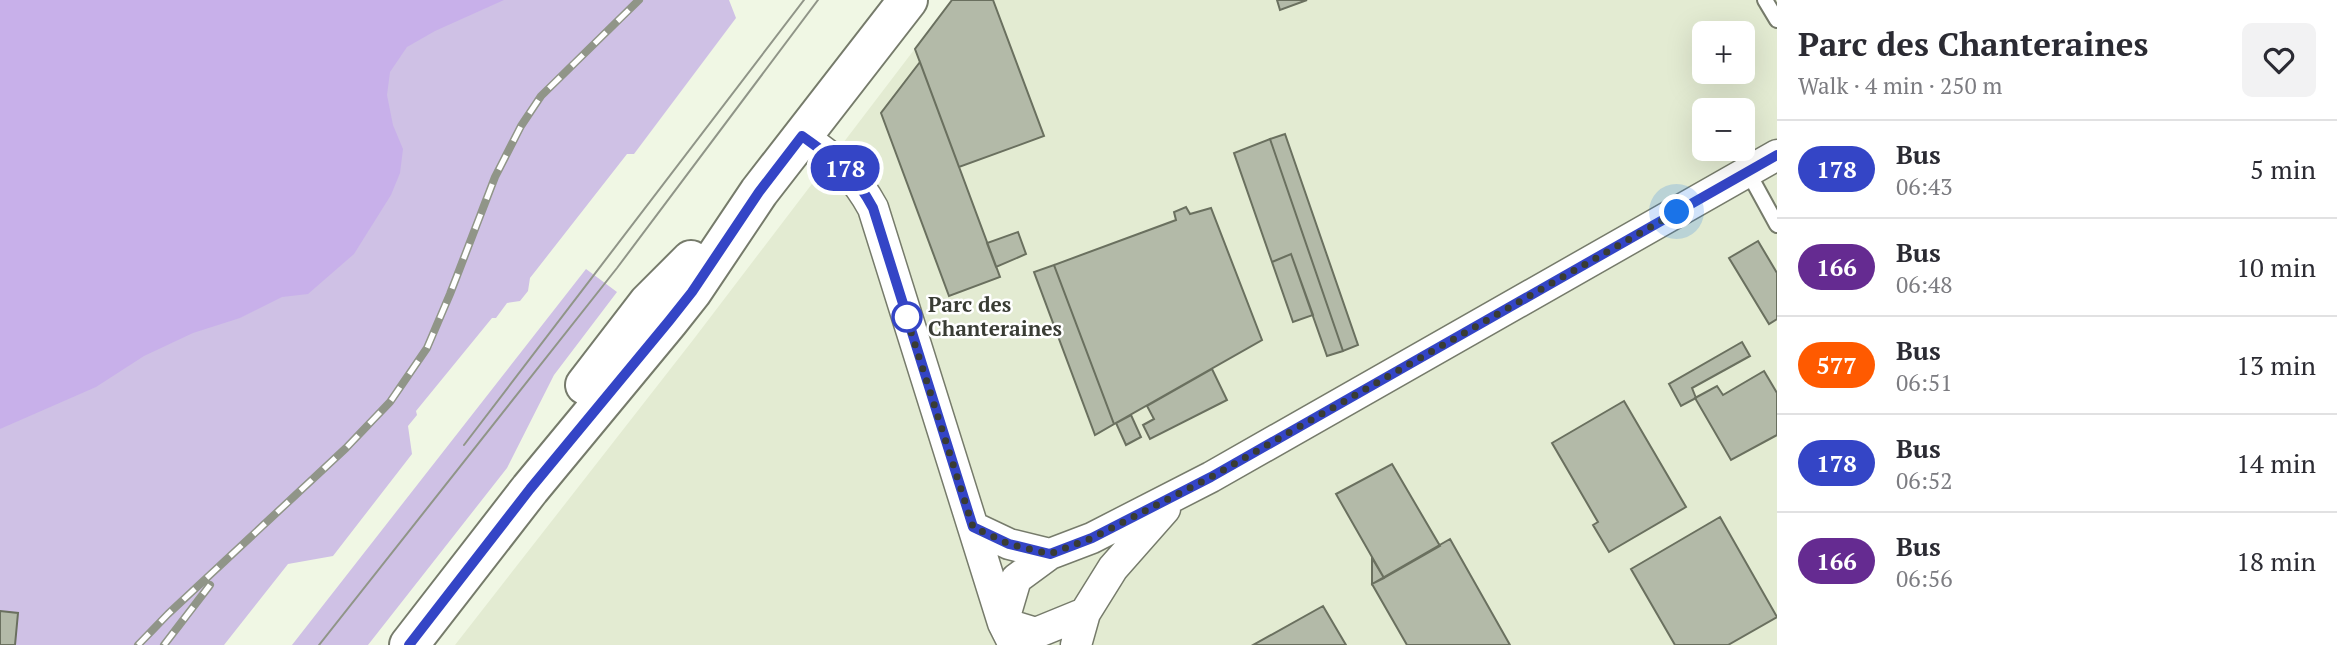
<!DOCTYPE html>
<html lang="en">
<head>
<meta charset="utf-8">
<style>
  body { margin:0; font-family:"PT Serif",serif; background:#f2f2f3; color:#2b2b33; height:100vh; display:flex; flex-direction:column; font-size:26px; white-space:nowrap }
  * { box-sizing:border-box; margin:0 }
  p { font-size:23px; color:#7c7c81 }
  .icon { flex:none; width:38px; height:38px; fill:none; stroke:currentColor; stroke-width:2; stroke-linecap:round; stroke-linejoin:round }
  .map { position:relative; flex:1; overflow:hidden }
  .side { display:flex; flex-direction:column; background:#fff; width:560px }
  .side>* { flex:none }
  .badge { padding:0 14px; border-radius:23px; font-size:24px; line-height:46px }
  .buttons { position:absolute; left:1692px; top:21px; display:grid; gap:14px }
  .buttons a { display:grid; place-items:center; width:63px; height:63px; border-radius:10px; background:#fff; box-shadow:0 7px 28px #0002; font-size:35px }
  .you { position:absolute; width:35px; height:35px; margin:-18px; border:5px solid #fff; border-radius:50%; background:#1a73e8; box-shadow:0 0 0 10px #1a73e833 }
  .map>.badge { position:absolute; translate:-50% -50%; box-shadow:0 0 0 4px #fff }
  .round { display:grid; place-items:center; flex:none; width:74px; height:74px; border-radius:10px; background:#f2f2f3 }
  .headline { display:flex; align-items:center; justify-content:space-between; height:119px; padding:0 21px }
  h1 { font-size:33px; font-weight:600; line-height:52px }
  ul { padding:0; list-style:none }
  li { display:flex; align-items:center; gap:21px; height:98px; padding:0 21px; border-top:2px solid #e1e1e2 }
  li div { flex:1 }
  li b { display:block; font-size:26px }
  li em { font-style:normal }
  li .badge { min-width:77px; font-weight:700; text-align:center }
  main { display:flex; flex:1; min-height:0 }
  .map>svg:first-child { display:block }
  .built { fill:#e3ebd2; fill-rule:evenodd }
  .green { fill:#cfc1e5 }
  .water { fill:#c8b0ea }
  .building { fill:#b3baa8; stroke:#6a705f; stroke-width:2 }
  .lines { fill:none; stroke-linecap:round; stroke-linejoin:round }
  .service-casing { stroke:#767b6b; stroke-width:18 }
  .minor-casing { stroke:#767b6b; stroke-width:33 }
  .secondary-casing { stroke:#767b6b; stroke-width:42 }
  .service { stroke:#fff; stroke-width:14 }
  .minor { stroke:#fff; stroke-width:30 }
  .secondary { stroke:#fff; stroke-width:38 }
  .tram { stroke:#909588; stroke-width:2 }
  .rail-casing { stroke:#909588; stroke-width:8 }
  .rail { stroke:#fff; stroke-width:5; stroke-dasharray:16; stroke-linecap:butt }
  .line-casing { stroke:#fff; stroke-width:16 }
  .line { stroke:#3445c6; stroke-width:10 }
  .walk { stroke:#393c34; stroke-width:7; stroke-dasharray:0 12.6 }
  .stop-dot { fill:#fff; stroke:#3445c6; stroke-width:3.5 }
  .labels { text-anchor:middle; stroke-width:5; stroke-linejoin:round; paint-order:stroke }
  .stop-label { font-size:21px; font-weight:bold; fill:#393c34; stroke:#fff; text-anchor:start }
</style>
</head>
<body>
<main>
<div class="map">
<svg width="1777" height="645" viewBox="0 0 1777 645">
  <rect width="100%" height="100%" fill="#f0f7e4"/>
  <!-- built -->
  <path class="built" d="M952,0H1777V645H455L693,340ZM1704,33H1743V72H1704ZM1704,110H1743V149H1704Z"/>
  <!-- green -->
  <path class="green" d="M0,0H729L736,18L634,154H627L530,278L528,291L520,301L507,303L496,318H492L416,411L417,415L408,426L412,454L333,556L288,564L224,645H0Z
    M586,269L617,292L554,375L507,468L368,645H292Z"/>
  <!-- water -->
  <path class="water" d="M0,0H504L435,31L407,47L390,72L387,95L393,125L403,149L400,173L391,195L354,254L308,294L282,297L240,318L193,333L144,356L96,387L0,429Z"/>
  <!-- building -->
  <path class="building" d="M952,0H993L1044,136L959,167L915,49Z
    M1277,0H1307L1280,10Z
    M920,62L1000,277L949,296L881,113Z
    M1285,134L1358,345L1343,351L1270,139Z
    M1270,139L1343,351L1327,356L1291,254L1272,262L1234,153Z
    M1186,207L1190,214L1211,208L1262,340L1114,424L1054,265L1176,220L1174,212Z
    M1018,232L1026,254L996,267L987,243Z
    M1758,241L1777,273V319L1769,324L1729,258Z
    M1291,254L1313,315L1293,322L1272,262Z
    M1054,265L1114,424L1095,435L1034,272Z
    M1742,342L1750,356L1692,388L1696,398L1681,406L1669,384Z
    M1212,369L1227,400L1150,439L1143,425L1154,419L1147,406Z
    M1764,371L1777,393V435L1731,460L1695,398L1717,386L1723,395Z
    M1624,401L1686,507L1609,552L1593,525L1598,522L1552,443Z
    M1131,415L1141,437L1126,445L1116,423Z
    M1392,464L1440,546L1384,578L1336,494Z
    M1720,517L1777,617L1728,645H1675L1631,569Z
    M1450,539L1510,645H1407L1372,584Z
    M1372,558L1384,578L1372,584Z
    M1323,606L1346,645H1253Z
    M0,611L18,613L15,645H0Z"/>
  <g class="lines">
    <defs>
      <path id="service" d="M1765,0L1777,20
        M1748,172L1777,225"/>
      <path id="minor" d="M802,136C835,160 853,171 873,208L1003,623L1014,645
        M973,527L1009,544L1050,554
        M1003,623L1016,579L1050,554L1092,538L1211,477L1777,155
        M1003,623L1036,633L1085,613
        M1076,645L1085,613L1113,568L1165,509"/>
      <path id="secondary" d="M585,385L648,303L691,260
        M409,645L530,489L669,321L692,292L759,192L908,0"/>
    </defs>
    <!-- service casing -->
    <use href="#service" class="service-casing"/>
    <!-- minor casing -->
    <use href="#minor" class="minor-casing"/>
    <!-- secondary casing -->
    <use href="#secondary" class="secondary-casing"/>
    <!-- service -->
    <use href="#service" class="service"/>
    <!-- minor -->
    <use href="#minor" class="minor"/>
    <!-- secondary -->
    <use href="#secondary" class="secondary"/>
    <!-- tram -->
    <path class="tram" d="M464,445L804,0
      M319,645L617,268L818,0"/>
    <defs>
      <path id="rail" d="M138,645L168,614L346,448L390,402L427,348L450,294L495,177L521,126L541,96L639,0
        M164,645L210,585"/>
    </defs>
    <!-- rail casing -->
    <use href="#rail" class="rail-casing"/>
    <!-- rail -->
    <use href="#rail" class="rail"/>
  </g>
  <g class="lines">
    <defs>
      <path id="line" d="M409,645L530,489L669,321L692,292L759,192L802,136C835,160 853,171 873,208L973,527L1009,544L1050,554L1092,538L1211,477L1777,155"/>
    </defs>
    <!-- line casing -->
    <use href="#line" class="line-casing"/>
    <!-- line -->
    <use href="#line" class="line"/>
    <!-- walk -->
    <path class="walk" d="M907,317L905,313L973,527L1009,544L1050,554L1092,538L1211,477L1677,212"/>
  </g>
  <!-- markers -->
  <circle class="stop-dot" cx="907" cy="317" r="14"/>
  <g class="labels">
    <!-- stop labels -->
    <g class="stop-label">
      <text x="928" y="312">Parc des<tspan x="928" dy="24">Chanteraines</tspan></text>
    </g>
  </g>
</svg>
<div class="buttons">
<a>+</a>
<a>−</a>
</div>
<div class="you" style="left:1677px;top:212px"></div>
<b class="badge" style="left:845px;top:168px;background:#3445c6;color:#fff">178</b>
</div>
<section class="side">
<div class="headline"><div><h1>Parc des Chanteraines</h1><p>Walk · 4 min · 250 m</p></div><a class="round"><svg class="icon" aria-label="heart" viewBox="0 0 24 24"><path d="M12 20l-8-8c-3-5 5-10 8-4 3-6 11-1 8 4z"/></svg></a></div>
<ul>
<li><span class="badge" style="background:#3445c6;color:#fff">178</span><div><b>Bus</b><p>06:43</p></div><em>5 min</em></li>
<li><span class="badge" style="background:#652b91;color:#fff">166</span><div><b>Bus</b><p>06:48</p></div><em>10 min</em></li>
<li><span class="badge" style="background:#ff5a00;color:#fff">577</span><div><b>Bus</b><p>06:51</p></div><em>13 min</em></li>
<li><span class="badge" style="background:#3445c6;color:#fff">178</span><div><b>Bus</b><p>06:52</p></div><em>14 min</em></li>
<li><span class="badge" style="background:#652b91;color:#fff">166</span><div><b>Bus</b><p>06:56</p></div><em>18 min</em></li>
</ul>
</section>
</main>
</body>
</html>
